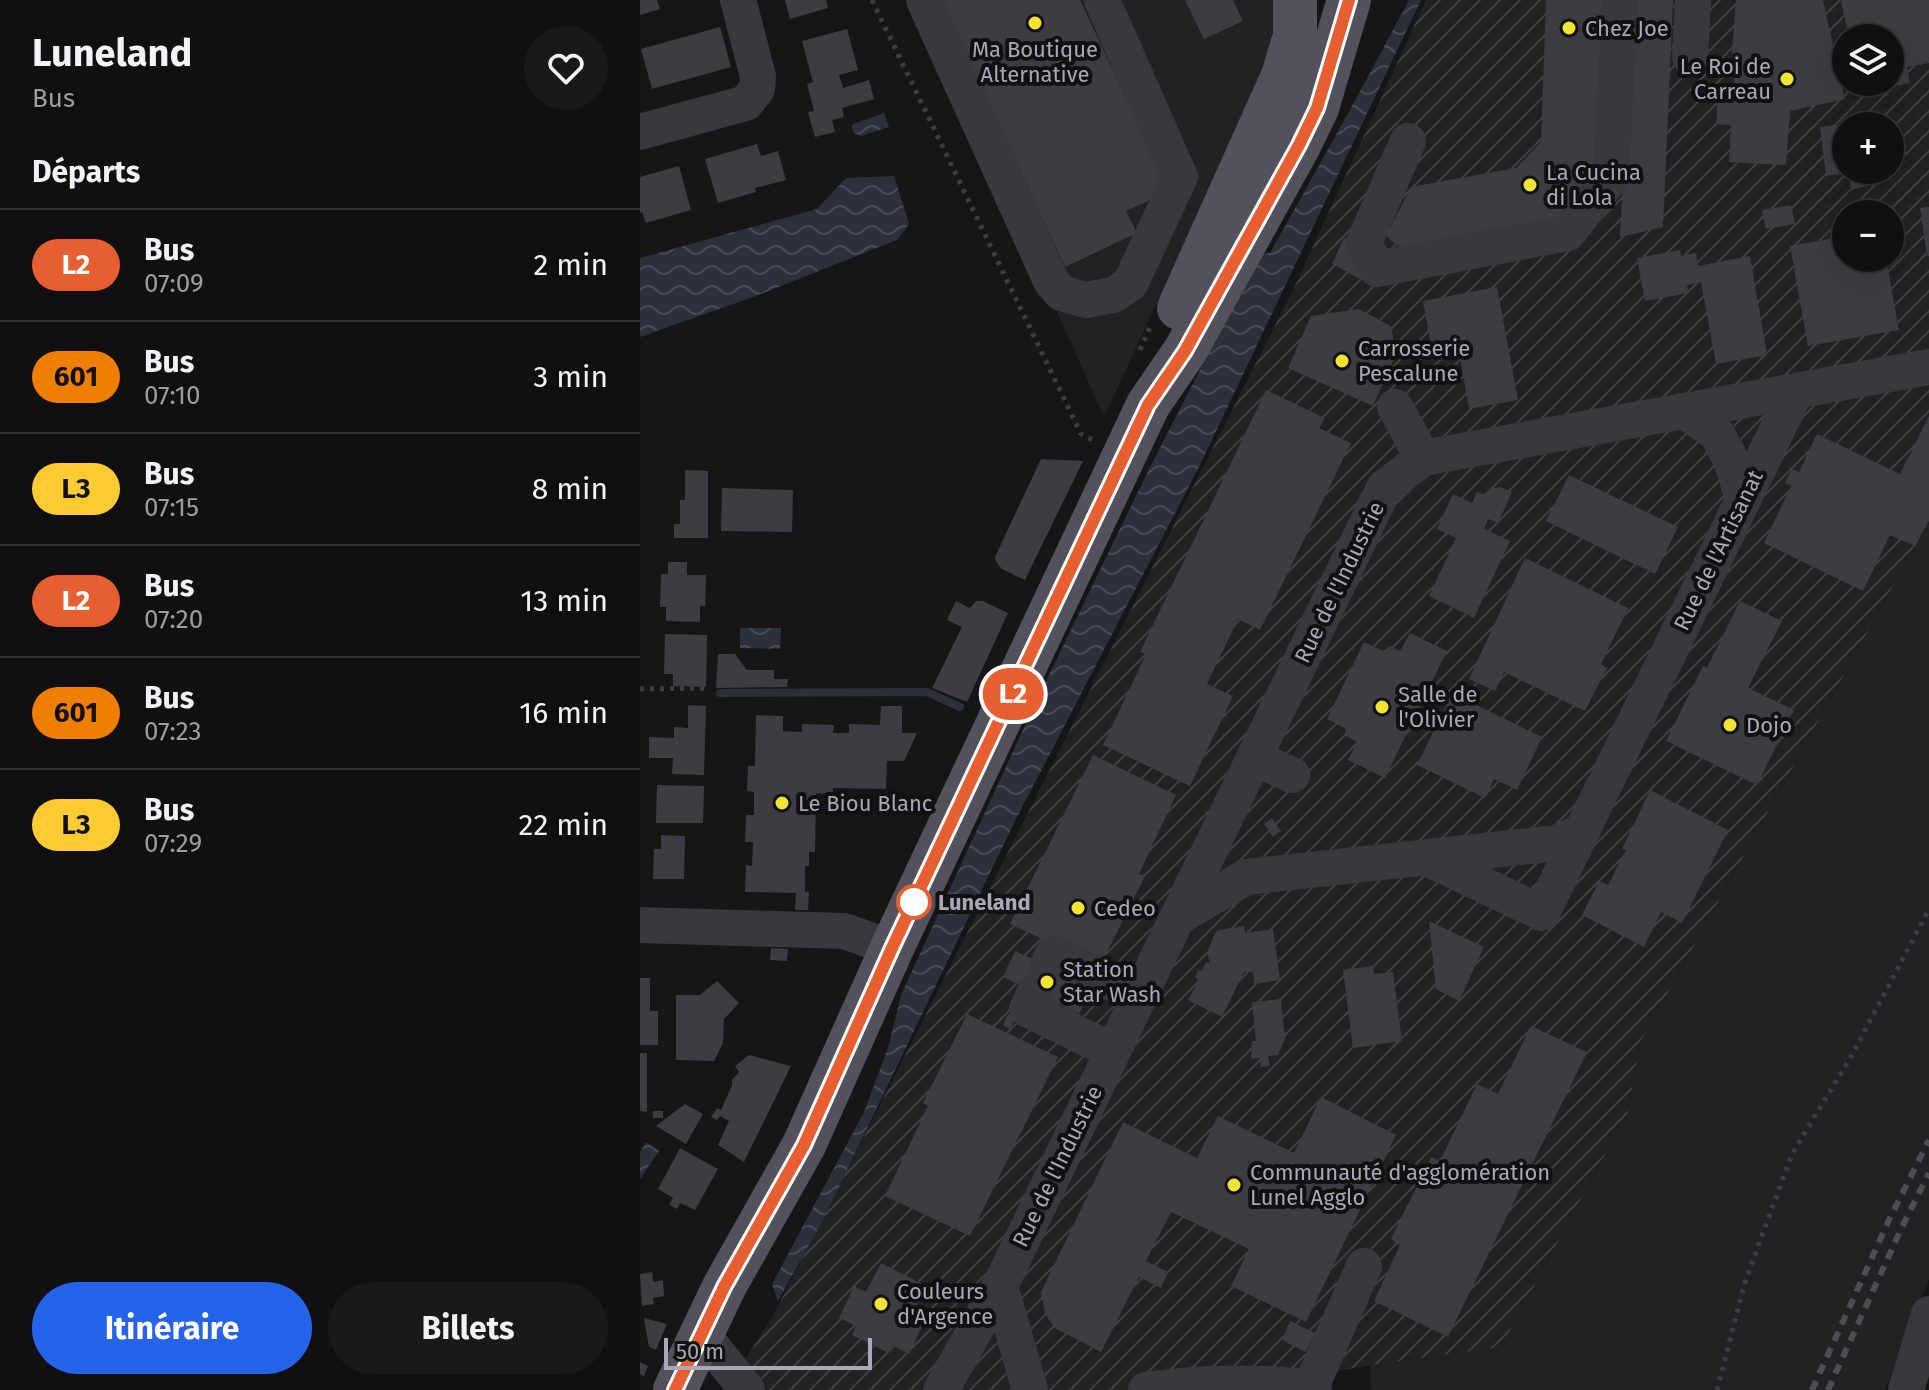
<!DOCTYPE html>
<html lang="fr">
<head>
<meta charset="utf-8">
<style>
  body { margin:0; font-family:"Fira Sans",sans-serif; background:#19191a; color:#f1f3f6; height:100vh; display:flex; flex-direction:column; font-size:30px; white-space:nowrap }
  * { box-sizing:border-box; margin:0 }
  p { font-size:26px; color:#9c9d9f }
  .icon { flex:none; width:44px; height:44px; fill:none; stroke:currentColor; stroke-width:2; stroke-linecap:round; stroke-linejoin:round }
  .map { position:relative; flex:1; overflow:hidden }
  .panel { display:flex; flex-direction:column; background:#101011; width:640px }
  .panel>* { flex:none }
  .badge { padding:0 16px; border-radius:26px; font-size:28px; line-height:52px }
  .controls { position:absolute; left:1192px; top:24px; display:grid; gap:16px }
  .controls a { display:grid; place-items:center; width:72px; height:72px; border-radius:50%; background:#101011; box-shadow:0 8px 32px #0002,0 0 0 2px #303031; font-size:40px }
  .scale { position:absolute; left:24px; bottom:20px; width:208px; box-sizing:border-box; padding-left:8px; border:4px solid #a7a8b8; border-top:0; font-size:22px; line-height:28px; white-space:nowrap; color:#a7a8b8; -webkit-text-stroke:6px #111112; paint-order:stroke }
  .map>.badge { position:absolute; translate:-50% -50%; box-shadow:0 0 0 4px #fff }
  h2 { padding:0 32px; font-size:30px; line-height:72px }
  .round { display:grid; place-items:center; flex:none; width:84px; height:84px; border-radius:42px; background:#19191a }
  .summary { display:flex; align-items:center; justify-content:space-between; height:136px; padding:0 32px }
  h1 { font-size:38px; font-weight:700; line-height:60px }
  .primary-button { display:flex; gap:16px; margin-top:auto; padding:16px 32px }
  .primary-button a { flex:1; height:92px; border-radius:48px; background:#2563eb; color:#fff; font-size:32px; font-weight:700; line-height:92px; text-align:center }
  .primary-button a+a { background:#19191a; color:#f1f3f6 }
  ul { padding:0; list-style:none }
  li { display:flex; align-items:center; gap:24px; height:112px; padding:0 32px; border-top:2px solid #303031 }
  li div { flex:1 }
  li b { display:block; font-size:30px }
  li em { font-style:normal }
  li .badge { min-width:88px; font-weight:700; text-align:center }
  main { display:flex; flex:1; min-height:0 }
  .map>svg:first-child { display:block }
  .built { fill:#222224 }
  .industrial { fill:url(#industrial-furrows); fill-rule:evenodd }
  .water { fill:url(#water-waves) }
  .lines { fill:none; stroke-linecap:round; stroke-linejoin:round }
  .stream { stroke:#2b303b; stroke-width:8 }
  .building { fill:#3d3c42 }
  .path { stroke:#3c3d44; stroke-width:5; stroke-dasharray:4 6; stroke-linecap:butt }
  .minor { stroke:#39383e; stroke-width:36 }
  .major { stroke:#53525c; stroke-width:44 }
  .rail { stroke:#4e4d56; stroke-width:6; stroke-dasharray:10 8; stroke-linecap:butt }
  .line-casing { stroke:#fff; stroke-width:18 }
  .line { stroke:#e75e30; stroke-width:12 }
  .poi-dot { fill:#f3e332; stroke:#111112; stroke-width:3 }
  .stop-dot { fill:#fff; stroke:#e75e30; stroke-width:4 }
  .labels { text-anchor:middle; stroke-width:8; stroke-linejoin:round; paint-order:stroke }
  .poi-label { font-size:22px; fill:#a7a8b8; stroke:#111112; text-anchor:start }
  .street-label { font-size:22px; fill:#a7a8b8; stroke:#111112 }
  .stop-label { font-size:22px; font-weight:bold; fill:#a7a8b8; stroke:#111112; text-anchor:start }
</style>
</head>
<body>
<main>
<section class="panel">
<div class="summary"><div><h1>Luneland</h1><p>Bus</p></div><a class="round"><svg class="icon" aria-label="heart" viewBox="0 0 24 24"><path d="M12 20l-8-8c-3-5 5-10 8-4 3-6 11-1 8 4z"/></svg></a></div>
<h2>Départs</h2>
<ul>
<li><span class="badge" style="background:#e75e30;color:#fff">L2</span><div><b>Bus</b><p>07:09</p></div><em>2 min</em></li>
<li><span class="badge" style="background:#ee7f00;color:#111">601</span><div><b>Bus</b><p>07:10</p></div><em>3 min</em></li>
<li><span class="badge" style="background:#fecb32;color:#111">L3</span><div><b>Bus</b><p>07:15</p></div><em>8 min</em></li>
<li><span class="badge" style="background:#e75e30;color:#fff">L2</span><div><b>Bus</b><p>07:20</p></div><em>13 min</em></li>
<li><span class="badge" style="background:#ee7f00;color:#111">601</span><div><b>Bus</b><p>07:23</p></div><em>16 min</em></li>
<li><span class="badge" style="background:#fecb32;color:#111">L3</span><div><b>Bus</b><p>07:29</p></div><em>22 min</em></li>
</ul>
<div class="primary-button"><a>Itinéraire</a><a>Billets</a></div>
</section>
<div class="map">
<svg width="1289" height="1390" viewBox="0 0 1289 1390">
  <defs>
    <pattern id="industrial-furrows" width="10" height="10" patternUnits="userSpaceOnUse" patternTransform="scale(2)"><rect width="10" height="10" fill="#222224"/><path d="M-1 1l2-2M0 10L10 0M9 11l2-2" fill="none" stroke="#3f3f42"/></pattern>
    <pattern id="water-waves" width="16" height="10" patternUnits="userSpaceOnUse" patternTransform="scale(2)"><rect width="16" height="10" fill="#2b303b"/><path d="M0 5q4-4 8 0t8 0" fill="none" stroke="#474b55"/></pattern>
  </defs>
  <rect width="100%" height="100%" fill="#161617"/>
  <!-- built -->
  <path class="built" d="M278,0H638L631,57L464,417Z
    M1289,521V1279L1245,1390H731L730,1365L861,1346L988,1112L1000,1043Z"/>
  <!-- industrial -->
  <path class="industrial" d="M786,0H1289V521L1000,1043L988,1112L861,1347L730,1365L605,1390H86L134,1314L653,290ZM1206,38H1250V82H1206ZM1206,126H1250V170H1206ZM1206,214H1250V258H1206Z"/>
  <!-- water -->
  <path class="water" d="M769,0H781L560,465L375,821L182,1222L138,1301L132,1284L224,1112L248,1048L261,995L393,708L507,473L620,253H630L711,108Z
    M244,113L249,127L221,136L214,133L212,127L213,124Z
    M254,176L269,224L257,240L113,297L0,337V258L177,209L206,178Z
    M100,628H141L140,649L100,648Z
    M6,1142L19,1151L0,1179V1152Z"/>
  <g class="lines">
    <!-- stream -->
    <path class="stream" d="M80,693L287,692L320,707"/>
  </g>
  <!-- building -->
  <path class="building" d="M0,0H17L20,9L0,15Z
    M145,0H186L188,8L150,19Z
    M302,0H440L523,177L517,197L486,211L497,233L425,267Z
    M545,0H593L603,21L564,39Z
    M906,0H970L963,169L914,226L768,254L746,236L771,187L876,168L901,142Z
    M992,0H1033L1023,227L980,237Z
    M1096,0H1183L1205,99L1150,111L1146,165L1089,162L1091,125L1076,124L1078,91L1093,92L1095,65H1091Z
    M1201,0H1289V63L1267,67L1270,83L1235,90L1234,82H1250V38H1209Z
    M80,27L91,67L12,89L1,49Z
    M207,29L218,70L199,75L203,88L229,80L234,99L202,108L204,117L192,120L195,132L175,137L168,112L174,111L167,84L173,82L162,41Z
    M1206,124V170L1233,171L1236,184L1211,190L1210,179L1212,178L1211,172L1186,176L1180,127Z
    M117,144L121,156L138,151L146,180L115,188L116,192L78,203L65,159Z
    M39,166L51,210L6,223L2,212L0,213V177Z
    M1151,205L1155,224L1126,229L1122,210Z
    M1289,207V256H1287L1280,208Z
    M1206,236V258H1246L1259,330L1168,346L1150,246Z
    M704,238L713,241L726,282L692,264Z
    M1040,250L1041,256L1056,253L1058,266L1110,256L1127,355L1076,364L1061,282L1047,285L1049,293L1005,301L997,258Z
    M857,287L878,400L829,409L817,340L791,345L783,301Z
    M719,309L751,326L756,354L733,406L648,368L671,316Z
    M626,390L685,418L679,428L711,443L620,630L598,619L567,684L593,696L550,786L463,745L506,654L500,652Z
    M1289,416V521L1275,546L1250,535L1223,591L1124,543L1151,486L1145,483L1152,469L1159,472L1177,434L1260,474Z
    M401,459L443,461L385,580L362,569L356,562L355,557Z
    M45,470L68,471V538H34V524H40V500H45Z
    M929,475L1038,527L1015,574L906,521Z
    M860,487L872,492L858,523L848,519L844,529L870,541L834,618L789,596L816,538L797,529L813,494L832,503L837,492L846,495L849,489Z
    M82,488L153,490L152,532L81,531Z
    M885,558L988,608L961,664L967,668L945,711L864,672L855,691L829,679Z
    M28,562H47V575H66L65,606H60V622L26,621V607H20L21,574H28Z
    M316,601L330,608L336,601H343L368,613L327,702L292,688L322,627L307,620Z
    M1100,601L1142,621L1108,688L1154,710L1117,785L1026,741L1063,666L1067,668Z
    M770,633L807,651L745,778L708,760L717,742L706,736L705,728L687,719L724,642L743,651L750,646L760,651Z
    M25,634L67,635L66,687L33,686V674H24Z
    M78,654H95L107,670H134V679H148L147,687L76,688Z
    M812,693L902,737L877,790L854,779L845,798L777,765Z
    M48,705L66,706L64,775L32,774L33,758H9V737L34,738V727L48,728Z
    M241,706H262V733H277L264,761H247L246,789L193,788V794L176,793L175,852H169V866H165V892H169L168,910H155L156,893L105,892L106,865L112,866L113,842H105L106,815H114V792L107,791L108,766H115L116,715L143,716V731L162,732V724L194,725L193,733H209V724L240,725Z
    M453,755L536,795L499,874L505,876L460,966L370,924Z
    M17,785L64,786L63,823H16Z
    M1010,790L1088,830L1042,923L1021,912L1004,947L942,915L959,881L968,885L986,850L982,849Z
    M632,818L641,831L633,837L624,824Z
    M21,835L45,836L44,879H13L14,849H21Z
    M789,921L844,947L819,1001L796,989Z
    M604,926L605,933L633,929L640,980L614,984L613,972H604L582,1017L548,1000L559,980L555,978L558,970L562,971L566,962L570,963L567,953L575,933L578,930Z
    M131,948L148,949L147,961L130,960Z
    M375,951L452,987L439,1014L363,977Z
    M732,966L734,974L753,972L762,1041L713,1048L703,970Z
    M0,978H10V1011H18V1045H0Z
    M77,981L99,1003L84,1019L83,1043L74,1061L36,1060V995H60Z
    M641,999L645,1039L638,1055L628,1056L630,1066L621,1067L620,1058L611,1059L612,1041H616L612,1002Z
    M327,1014L418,1057L330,1236L245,1196L288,1106L283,1103Z
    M368,1014L376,1018L370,1029L363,1025Z
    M891,1026L947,1052L808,1337L734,1301L760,1245L751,1239L791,1157L800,1161L837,1084L858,1094Z
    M0,1053H7V1112L0,1111Z
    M109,1055L151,1066L104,1162L78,1145L89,1121L80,1116L77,1120L71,1117L77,1108L81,1110L92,1085V1080L99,1072L95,1066Z
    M681,1097L756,1135L666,1322L591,1286L609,1249L531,1212L506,1261L528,1272L521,1288L499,1277L461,1352L415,1328L405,1314L401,1292L483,1122L557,1158L578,1116L654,1153Z
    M45,1104L63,1114L46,1144L16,1126Z
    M13,1111H23V1118H13Z
    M40,1148L78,1169L55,1210L40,1203L37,1209L29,1205L33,1198L18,1189Z
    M241,1263L286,1286L271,1315L284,1322L269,1354L252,1345L249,1353L212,1335L216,1326L199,1318L214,1286L226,1292Z
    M12,1272L13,1282L23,1280L24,1296L13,1298L14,1304L2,1306L0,1274Z
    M4,1318L27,1324L16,1350L9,1347Z
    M650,1321L675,1333L666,1352L642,1340Z
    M0,1362L8,1366L4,1376L0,1374Z"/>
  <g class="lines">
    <!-- path -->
    <path class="path" d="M232,0L441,434L453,440
      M500,350L510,327
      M0,689L69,688
      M1077,1390L1105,1282L1152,1154L1212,1055L1289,909"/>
    <!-- minor -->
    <path class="minor" d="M284,0L411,281L421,293L446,300L473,295L490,284L540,177L462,0
      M1050,57L1053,0
      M0,132L106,103L117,89L118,76L98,0
      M768,141L724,243L737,269L928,233L971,178L980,0
      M755,407L783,458
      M1045,411L1077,434L1091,460L1103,498
      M614,758L652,775
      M787,858L902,913L942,831
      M537,918L606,877L917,843L942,831L1156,391
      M0,925L204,931L252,948
      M407,967L413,954L499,996
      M395,992L387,1009L473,1051
      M360,1286L390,1390
      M62,1334L107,1390
      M671,1387L724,1266
      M301,1390L360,1286L744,488L783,458L1289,367
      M506,1390C561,1382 616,1382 671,1387L674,1390
      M1266,1390L1289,1314"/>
    <!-- major -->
    <path class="major" d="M539,308L643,76L655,36V0
      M35,1390L84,1287L164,1145L252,948L508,405L545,351L659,145L677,108L709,0"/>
    <!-- rail -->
    <path class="rail" d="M1172,1390L1249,1220L1289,1140
      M1188,1390L1262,1227L1289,1173"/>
  </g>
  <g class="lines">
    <defs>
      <path id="line" d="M35,1390L84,1287L164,1145L252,948L508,405L545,351L659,145L677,108L709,0"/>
    </defs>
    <!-- line casing -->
    <use href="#line" class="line-casing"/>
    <!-- line -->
    <use href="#line" class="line"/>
  </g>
  <!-- markers -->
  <g class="poi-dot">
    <circle cx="395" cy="23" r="8"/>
    <circle cx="929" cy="28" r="8"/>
    <circle cx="1147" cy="79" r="8"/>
    <circle cx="890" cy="185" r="8"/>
    <circle cx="702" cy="361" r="8"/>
    <circle cx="742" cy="707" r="8"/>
    <circle cx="1090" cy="725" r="8"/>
    <circle cx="142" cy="803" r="8"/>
    <circle cx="438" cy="908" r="8"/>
    <circle cx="407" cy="982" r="8"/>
    <circle cx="594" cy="1185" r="8"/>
    <circle cx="241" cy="1304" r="8"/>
  </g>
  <circle class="stop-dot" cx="274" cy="902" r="16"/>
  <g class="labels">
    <!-- poi labels -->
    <g class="poi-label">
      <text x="945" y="36">Chez Joe</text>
      <text x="395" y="57" text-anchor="middle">Ma Boutique<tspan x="395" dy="25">Alternative</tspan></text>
      <text x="1131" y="74" text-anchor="end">Le Roi de<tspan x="1131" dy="25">Carreau</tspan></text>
      <text x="906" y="180">La Cucina<tspan x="906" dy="25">di Lola</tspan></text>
      <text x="718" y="356">Carrosserie<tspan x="718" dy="25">Pescalune</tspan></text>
      <text x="758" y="702">Salle de<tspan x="758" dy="25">l'Olivier</tspan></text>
      <text x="1106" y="733">Dojo</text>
      <text x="158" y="811">Le Biou Blanc</text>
      <text x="454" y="916">Cedeo</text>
      <text x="423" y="977">Station<tspan x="423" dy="25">Star Wash</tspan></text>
      <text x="610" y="1180">Communauté d'agglomération<tspan x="610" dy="25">Lunel Agglo</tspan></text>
      <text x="257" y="1299">Couleurs<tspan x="257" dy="25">d'Argence</tspan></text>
    </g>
    <!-- street labels -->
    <g class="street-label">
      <text transform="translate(1078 550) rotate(-64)" y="8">Rue de l'Artisanat</text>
      <text transform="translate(699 582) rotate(-64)" y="8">Rue de l'Industrie</text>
      <text transform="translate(417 1166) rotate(-64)" y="8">Rue de l'Industrie</text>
    </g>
    <!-- stop labels -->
    <g class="stop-label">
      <text x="298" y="910">Luneland</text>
    </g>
  </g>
</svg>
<div class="controls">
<a><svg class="icon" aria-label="layers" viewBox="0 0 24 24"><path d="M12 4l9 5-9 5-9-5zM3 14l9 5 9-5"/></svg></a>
<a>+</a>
<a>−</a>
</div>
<div class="scale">50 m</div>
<b class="badge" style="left:373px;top:694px;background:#e75e30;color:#fff">L2</b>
</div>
</main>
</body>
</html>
